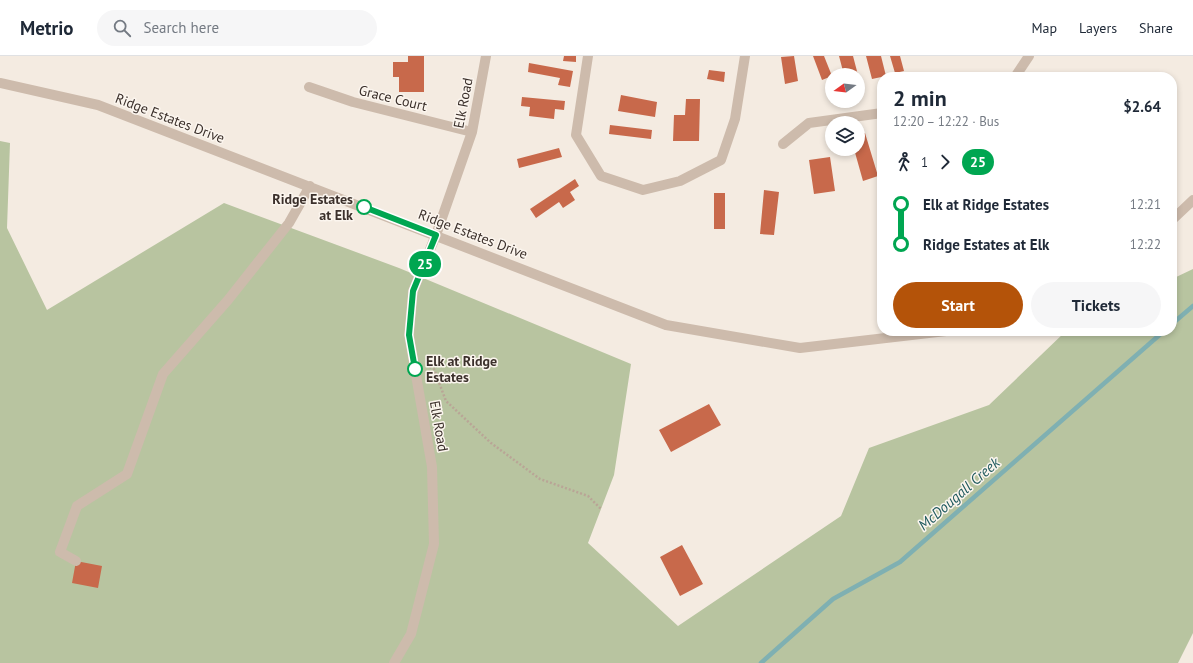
<!DOCTYPE html>
<html lang="en">
<head>
<meta charset="utf-8">
<style>
  body { margin:0; font-family:"PT Sans",sans-serif; background:#f6f6f7; color:#1f2937; height:100vh; display:flex; flex-direction:column; font-size:15px; white-space:nowrap }
  * { box-sizing:border-box; margin:0 }
  p { font-size:13px; color:#747a83 }
  .icon { flex:none; width:22px; height:22px; fill:none; stroke:currentColor; stroke-width:2; stroke-linecap:round; stroke-linejoin:round }
  .map { position:relative; flex:1; overflow:hidden }
  .drawer { position:absolute; left:877px; top:16px; width:300px; height:264px; display:flex; flex-direction:column; background:#fff; border-radius:16px; box-shadow:0 2px 6px #0003 }
  .drawer>* { flex:none }
  .badge { padding:0 8px; border-radius:13px; font-size:14px; line-height:26px }
  .needle { width:26px; rotate:255deg }
  .controls { position:absolute; left:825px; top:12px; display:grid; gap:8px }
  .controls a { display:grid; place-items:center; width:40px; height:40px; border-radius:50%; background:#fff; box-shadow:0 2px 6px #0003; font-size:20px }
  .map>.badge { position:absolute; translate:-50% -50%; box-shadow:0 0 0 2px #fff }
  .legs { display:flex; align-items:center; gap:6px; height:44px; padding:0 16px; font-size:13px }
  .legs p { margin-inline-start:auto }
  .headline { display:flex; align-items:center; justify-content:space-between; height:68px; padding:0 16px }
  h1 { font-size:22px; font-weight:600; line-height:30px }
  .cta { display:flex; gap:8px; margin-top:auto; padding:8px 16px }
  .cta a { flex:1; height:46px; border-radius:24px; background:#b45309; color:#fff; font-size:16px; font-weight:600; line-height:46px; text-align:center }
  .cta a+a { background:#f6f6f7; color:#1f2937 }
  ul { padding:0 16px; list-style:none }
  li { display:flex; align-items:center; gap:14px; height:40px; font-size:15px }
  li i { display:grid; place-items:center; width:6px; height:100%; margin:0 5px; background:currentColor }
  li i::after { content:''; width:10px; height:10px; margin:-5px; border:3px solid; border-radius:50%; background:#fff }
  li p { margin-inline-start:auto }
  li:first-child i { background:linear-gradient(#0000 50%,currentColor 0) }
  li:last-child i { background:linear-gradient(currentColor 50%,#0000 0) }
  header { display:flex; align-items:center; gap:24px; box-sizing:border-box; height:56px; padding:0 20px; background:#fff; border-bottom:1px solid #e0e1e3 }
  header strong { font-size:19px }
  nav { display:flex; gap:22px; margin-inline-start:auto; font-size:14px }
  .search { width:280px; height:36px; background:#f6f6f7; display:flex; align-items:center; gap:10px; box-sizing:border-box; padding:0 14px; border-radius:22px; color:#747a83; font-size:15px }
  .map>svg:first-child { display:block }
  .green { fill:#b8c4a0 }
  .lines { fill:none; stroke-linecap:round; stroke-linejoin:round }
  .stream { stroke:#7fb0b2; stroke-width:4.5 }
  .building { fill:#c8694b }
  .path { stroke:#b9a596; stroke-width:2.5; stroke-dasharray:2 2; stroke-linecap:butt }
  .minor { stroke:#cdbbac; stroke-width:10 }
  .line-1-casing { stroke:#fff; stroke-width:9 }
  .line-1 { stroke:#00a651; stroke-width:6 }
  .stop-1-dot { fill:#fff; stroke:#00a651; stroke-width:2 }
  .labels { text-anchor:middle; stroke-width:3; stroke-linejoin:round; paint-order:stroke }
  .street-label { font-size:14px; fill:#3b302b; stroke:#fbf5ee }
  .stop-label { font-size:14px; font-weight:bold; fill:#3b302b; stroke:#fbf5ee; text-anchor:end }
  .water-label { font-size:15px; font-style:italic; fill:#1f5a5e; stroke:#fbf5ee }
</style>
</head>
<body>
<header>
<strong>Metrio</strong>
<div class="search"><svg class="icon" aria-label="search" viewBox="0 0 24 24"><circle cx="10" cy="10" r="6"/><path d="M15 15l6 6"/></svg>Search here</div>
<nav><a>Map</a><a>Layers</a><a>Share</a></nav>
</header>
<div class="map">
<svg width="1193" height="607" viewBox="0 0 1193 607">
  <rect width="100%" height="100%" fill="#f4ebe1"/>
  <!-- green -->
  <path class="green" d="M0,85L10,87L7,172L47,254L224,147L399,212L631,308L614,419L588,487L678,570L841,460L869,392L989,349L1066,275H1172V223L1193,213V577L1178,607H0Z"/>
  <g class="lines">
    <!-- stream -->
    <path class="stream" d="M1172,268L1193,250
      M761,607L833,543L900,506L1164,275"/>
  </g>
  <!-- building -->
  <path class="building" d="M408,0H424V36H399V21H393V6H408Z
    M564,0H576V6L563,5Z
    M794,0L798,25L785,28L781,1Z
    M813,0H824L832,20L822,24Z
    M839,0H853L858,19H844Z
    M866,0H881L886,20L872,23Z
    M890,0H900L904,15L895,17Z
    M529,7L573,15L570,31L558,29L560,22L528,16Z
    M709,14L725,16L724,26L707,23Z
    M621,39L657,46L655,61L618,55Z
    M522,41L565,45L564,54L555,53L554,63L529,60L530,51L521,50Z
    M686,43H700L699,85H673L674,59H685Z
    M610,69L652,74L651,83L609,78Z
    M865,77L878,120L863,125L854,93H858V79Z
    M559,92L562,101L519,112L517,103Z
    M830,101L835,135L814,138L809,104Z
    M575,123L579,130L570,136L575,144L563,152L559,146L536,162L530,153Z
    M764,134L779,136L774,179L760,178Z
    M714,137H725V173H714Z
    M709,348L721,369L671,396L659,374Z
    M682,489L703,528L680,540L660,501Z
    M76,505L102,510L98,532L72,527Z"/>
  <g class="lines">
    <!-- path -->
    <path class="path" d="M426,309L434,313L446,345L491,387L540,423L588,440L601,453"/>
    <!-- minor -->
    <path class="minor" d="M588,0L576,79L601,120L643,134L680,125L721,104L735,63L745,0
      M1015,21L1029,0
      M0,27L98,49L666,269L800,292L946,275
      M309,31L353,46L472,76
      M783,88L809,67L882,57
      M1172,164L1193,144
      M76,505L60,496L77,450L127,418L163,318L228,244L289,167L310,130
      M394,607L411,578L434,488L432,411L409,279L413,235L436,179L472,76L486,0"/>
  </g>
  <g class="lines">
    <defs>
      <path id="line-1" d="M364,151L436,179L413,235L409,279L415,313"/>
    </defs>
    <!-- line-1 casing -->
    <use href="#line-1" class="line-1-casing"/>
    <!-- line-1 -->
    <use href="#line-1" class="line-1"/>
  </g>
  <!-- markers -->
  <g class="stop-1-dot">
    <circle cx="364" cy="151" r="7"/>
    <circle cx="415" cy="313" r="7"/>
  </g>
  <g class="labels">
    <!-- street labels -->
    <g class="street-label">
      <text transform="translate(393 42) rotate(14)" y="5">Grace Court</text>
      <text transform="translate(463 47) rotate(-79)" y="5">Elk Road</text>
      <text transform="translate(170 62) rotate(21)" y="5">Ridge Estates Drive</text>
      <text transform="translate(473 178) rotate(21)" y="5">Ridge Estates Drive</text>
      <text transform="translate(439 370) rotate(80)" y="5">Elk Road</text>
    </g>
    <!-- stop labels -->
    <g class="stop-label">
      <text x="353" y="148">Ridge Estates<tspan x="353" dy="16">at Elk</tspan></text>
      <text x="426" y="310" text-anchor="start">Elk at Ridge<tspan x="426" dy="16">Estates</tspan></text>
    </g>
    <!-- water labels -->
    <g class="water-label">
      <text transform="translate(959 438) rotate(-41)" y="5">McDougall Creek</text>
    </g>
  </g>
</svg>
<div class="controls">
<a><svg class="needle" viewBox="-14 -14 28 28"><path d="M0-13l5 13h-10z" fill="#e53935"/><path d="M0 13l5-13h-10z" fill="#747a83"/></svg></a>
<a><svg class="icon" aria-label="layers" viewBox="0 0 24 24"><path d="M12 4l9 5-9 5-9-5zM3 14l9 5 9-5"/></svg></a>
</div>
<b class="badge" style="left:425px;top:208px;background:#00a651;color:#fff">25</b>
<section class="drawer">
<div class="headline"><div><h1>2 min</h1><p>12:20 – 12:22 · Bus</p></div><b>$2.64</b></div>
<div class="legs"><svg class="icon" aria-label="walk" viewBox="0 0 24 24"><circle cx="13" cy="4" r="2"/><path d="M13 8l-2 6 4 7M11 14l-3 7M7 12l3-4h3l4 4"/></svg>1<svg class="icon" aria-label="forward" viewBox="0 0 24 24"><path d="M9 5l7 7-7 7"/></svg><b class="badge" style="background:#00a651;color:#fff">25</b></div>
<ul>
<li><i style="color:#00a651"></i><b>Elk at Ridge Estates</b><p>12:21</p></li>
<li><i style="color:#00a651"></i><b>Ridge Estates at Elk</b><p>12:22</p></li>
</ul>
<div class="cta"><a>Start</a><a>Tickets</a></div>
</section>
</div>
</body>
</html>
